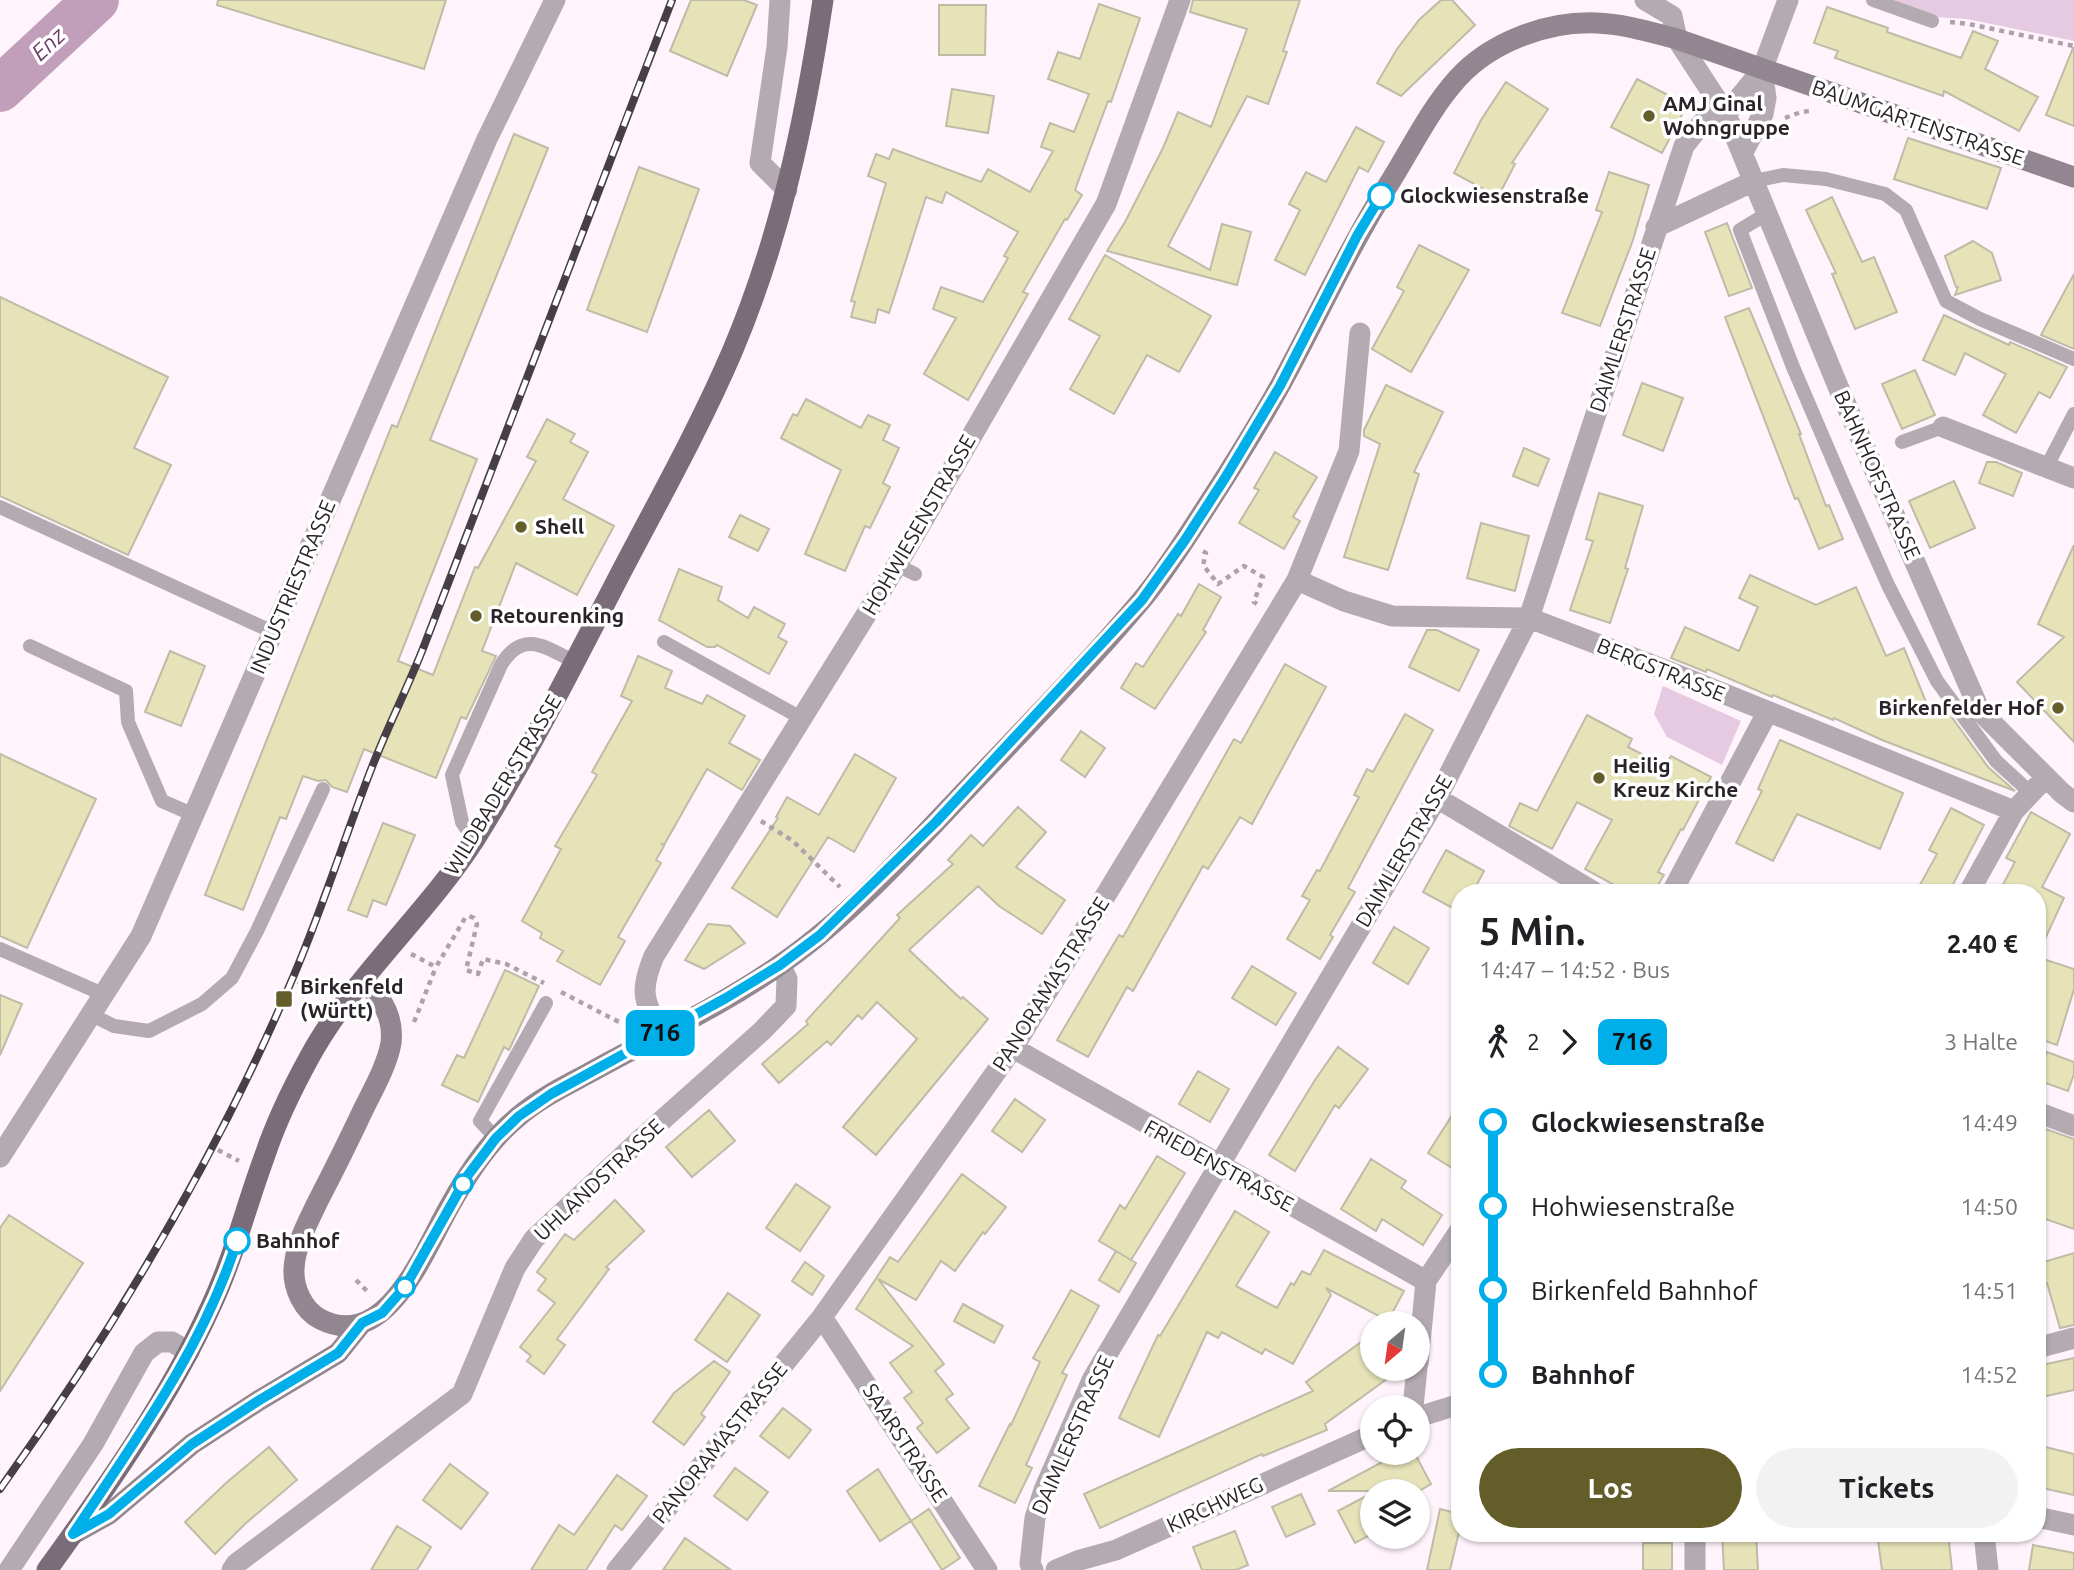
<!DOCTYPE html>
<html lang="de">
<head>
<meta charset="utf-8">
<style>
  body { margin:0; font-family:Ubuntu,sans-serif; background:#f2f2f2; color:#202124; height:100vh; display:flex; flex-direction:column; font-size:26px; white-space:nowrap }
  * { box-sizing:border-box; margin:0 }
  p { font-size:23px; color:#757577 }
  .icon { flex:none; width:38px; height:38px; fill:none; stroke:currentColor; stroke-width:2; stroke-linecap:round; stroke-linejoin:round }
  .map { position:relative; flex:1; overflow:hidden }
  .panel { position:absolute; left:1451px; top:884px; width:595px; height:658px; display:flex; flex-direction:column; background:#fff; border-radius:28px; box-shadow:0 2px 5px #0004 }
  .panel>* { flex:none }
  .badge { padding:0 14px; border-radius:10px; font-size:24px; line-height:46px }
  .needle { width:46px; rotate:209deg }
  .buttons { position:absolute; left:1360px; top:1311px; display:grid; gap:14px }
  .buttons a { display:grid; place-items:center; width:70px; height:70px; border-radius:50%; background:#fff; box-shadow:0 2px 5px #0004; font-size:35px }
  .map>.badge { position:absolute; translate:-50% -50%; box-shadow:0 0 0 4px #fff }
  .legs { display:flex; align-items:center; gap:10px; height:77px; padding:0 28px; font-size:23px }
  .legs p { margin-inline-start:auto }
  .summary { display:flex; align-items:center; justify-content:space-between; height:119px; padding:0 28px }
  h1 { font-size:38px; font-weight:700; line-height:52px }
  .action { display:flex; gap:14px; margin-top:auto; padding:14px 28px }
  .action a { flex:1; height:80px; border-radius:42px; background:#625d29; color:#fff; font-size:28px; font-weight:700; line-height:80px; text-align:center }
  .action a+a { background:#f2f2f2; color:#202124 }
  ul { padding:0 28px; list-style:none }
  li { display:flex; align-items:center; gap:24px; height:84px; font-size:26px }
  li i { display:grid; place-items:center; width:10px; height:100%; margin:0 9px; background:currentColor }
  li i::after { content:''; width:18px; height:18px; margin:-9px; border:5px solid; border-radius:50%; background:#fff }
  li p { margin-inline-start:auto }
  li:first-child i { background:linear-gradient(#0000 50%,currentColor 0) }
  li:last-child i { background:linear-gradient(currentColor 50%,#0000 0) }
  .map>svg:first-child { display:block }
  .green { fill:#e6cae1 }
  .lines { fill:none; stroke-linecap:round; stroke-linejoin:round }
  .river { stroke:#c19fbb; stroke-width:46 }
  .building { fill:#e6e3b9; stroke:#bebca6; stroke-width:2 }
  .path { stroke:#aca2aa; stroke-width:4.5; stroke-dasharray:5 5; stroke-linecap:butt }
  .lane { stroke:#b3abb1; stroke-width:14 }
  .street { stroke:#b3abb1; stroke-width:21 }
  .secondary { stroke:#928690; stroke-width:21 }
  .primary { stroke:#7a6c78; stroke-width:21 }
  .rail-casing { stroke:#473f46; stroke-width:8 }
  .rail { stroke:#fff; stroke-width:5; stroke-dasharray:16; stroke-linecap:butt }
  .line-1-casing { stroke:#fff; stroke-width:16 }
  .line-1 { stroke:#00afea; stroke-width:10 }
  .poi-dot { fill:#625d29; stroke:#fff; stroke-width:2.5 }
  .stop-1-dot { fill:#fff; stroke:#00afea; stroke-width:3.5 }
  .labels { text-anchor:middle; stroke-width:7; stroke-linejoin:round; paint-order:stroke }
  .poi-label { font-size:21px; font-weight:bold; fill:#2a2329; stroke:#fff; text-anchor:start }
  .street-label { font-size:21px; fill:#2a2329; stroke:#fff }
  .stop-label { font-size:21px; font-weight:bold; fill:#2a2329; stroke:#fff; text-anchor:start }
  .water-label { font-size:23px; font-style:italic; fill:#6b3e65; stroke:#fff }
</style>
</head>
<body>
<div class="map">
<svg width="2074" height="1570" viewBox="0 0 2074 1570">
  <rect width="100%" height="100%" fill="#fff3fc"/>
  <!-- green -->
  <path class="green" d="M1894,0H2074V41L1967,19L1933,17Z
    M1663,686L1741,721L1722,765L1667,737L1654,714Z"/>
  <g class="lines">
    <!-- river -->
    <path class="river" d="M0,89L96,0"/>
  </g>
  <!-- building -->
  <path class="building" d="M218,0H446L424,69L217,5Z
    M691,0H744L757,5L727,76L670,51Z
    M1193,0H1300L1283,51L1287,52L1268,104L1247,96L1168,246L1210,270L1222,224L1251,232L1237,285L1107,251L1125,222L1163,148L1178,112L1211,127L1247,29L1190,12Z
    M1441,0H1452L1475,25L1401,96L1377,83L1397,49L1419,20Z
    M1099,4L1140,18L1111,102L1108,101L1075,190L1082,195L1067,220L1065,219L1023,292L1028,294L968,400L924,374L956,318L933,309L941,287L983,302L1008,258L1004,256L1018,232L946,192L942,203L926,197L889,313L878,309L875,323L851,317L855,302L851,301L886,183L868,176L876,154L889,159L893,149L981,182L988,169L1030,192L1053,151L1041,147L1050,123L1074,132L1089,94L1048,79L1058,52L1080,59Z
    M939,5H986L985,55H939Z
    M1827,7L1888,28L1887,32L1961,58L1973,31L1998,41L1985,69L2038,97L2019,131L1944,91L1943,96L1835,58L1838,51L1814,43Z
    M2073,48H2074V126L2046,115Z
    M1637,79L1687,105L1662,153L1611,127Z
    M1506,82L1548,109L1512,163L1515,164L1498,197L1454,173L1481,120Z
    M952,89L994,96L988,133L946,126Z
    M1356,127L1384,142L1368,172L1359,167L1305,275L1275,260L1300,210L1289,204L1306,172L1326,182Z
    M514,134L548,148L430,440L477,459L398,661L433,675L475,567L478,568L536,461L527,457L547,419L575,434L570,442L588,452L563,499L614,526L577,595L516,563L482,651L496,656L466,719L461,717L436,778L364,749L347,792L332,787L326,780L318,781L303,776L286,819L280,817L243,910L205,895L392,425L397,427Z
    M1908,138L2001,168L1987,209L1894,179Z
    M639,167L699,189L647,332L587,310Z
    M1609,172L1649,185L1633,240L1600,326L1562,313L1602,212L1596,210Z
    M1832,197L1862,262L1874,257L1897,312L1855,329L1832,274L1836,273L1806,210Z
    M1727,223L1752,288L1729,296L1705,232Z
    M1973,241L1992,253L2001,280L1955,295L1958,287H1956L1945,256Z
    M1419,245L1469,270L1411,372L1372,349L1404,291L1397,287Z
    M1105,255L1211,316L1179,372L1147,355L1114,414L1070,389L1100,336L1069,319Z
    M2074,274V349L2041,335Z
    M0,297L168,377L134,448L171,465L128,555L0,496Z
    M1749,308L1801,434H1799L1826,506L1829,505L1843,539L1819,549L1798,498L1795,499L1725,317Z
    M1944,315L2009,345L2010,342L2067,367L2050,398L2039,392L2016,433L1983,415L2006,374L1965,353L1955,375L1923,360Z
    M1915,370L1935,415L1902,429L1882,384Z
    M1642,383L1683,398L1663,451L1623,435Z
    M1386,385L1443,412L1414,472L1419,474L1388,570L1344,557L1380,444L1364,436V430Z
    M806,399L861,428L868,415L890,425L883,440L899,448L883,483L890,487L870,528L865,526L845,571L805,554L841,470L781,438L793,414L797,416Z
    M1524,448L1549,459L1538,486L1513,476Z
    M1275,452L1317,477L1293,517L1300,521L1284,549L1239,523L1259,490L1254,488Z
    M1987,462H1996L2022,473L2013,496L1979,483Z
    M1954,481L1975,528L1930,548L1909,501Z
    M1599,493L1643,506L1625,568L1628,569L1610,623L1570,610L1593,541L1586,539Z
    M740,515L769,529L758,551L729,537Z
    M1481,523L1529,536L1515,591L1467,578Z
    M2074,545V742L2017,682L2064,637L2038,624Z
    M679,569L722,587L718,600L748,618L754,607L785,624L778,637L787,642L769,674L717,645L715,647H707L659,620Z
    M1750,575L1816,605L1856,587L1886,656L1904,648L1926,702L1948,712L1988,767L2015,791L1882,740L1834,718L1833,720L1773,695L1772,697L1707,669L1706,672L1671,658L1685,627L1739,651L1758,607L1739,598Z
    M1199,584L1221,597L1203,630L1206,632L1155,709L1121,688L1136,663L1143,667L1178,614L1181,616Z
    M1427,630H1437L1479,650L1459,691L1409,667Z
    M170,651L205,666L181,726L145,712Z
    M638,656L672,671L665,688L702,704L707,695L745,716L729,743L760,760L742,790L707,769L664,845L661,843L664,846L656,860L661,863L618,937L625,941L600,985L557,961L563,951L540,938L542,933L522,921L561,849L555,846L597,775L592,772L632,701L621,696Z
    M1285,664L1326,687L1252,824L1240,817L1208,869L1203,866L1133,991L1127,987L1088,1057L1057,1040L1119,935L1123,937L1234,739L1241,743Z
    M1405,714L1433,730L1348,888L1355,892L1330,935L1333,937L1320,959L1287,939L1310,900L1302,896L1317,870L1320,871L1359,797L1354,795L1367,769L1373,772Z
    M1587,715L1632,739L1628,747L1665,766L1671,756L1711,777L1683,830L1681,829L1658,872L1664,875L1654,892H1627L1585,869L1612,820L1577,802L1552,849L1509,826L1520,803L1537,811Z
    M1081,731L1105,748L1085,777L1061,760Z
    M1780,740L1903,793L1880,849L1797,814L1773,861L1736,843L1762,791L1758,789Z
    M0,754L96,799L27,948L0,936Z
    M855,754L896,778L854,852L828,837L777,917L732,888L778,818L776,817L787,797L819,815Z
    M1018,807L1046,832L1016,867L1065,900L1042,934L999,906L978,886L909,950L961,999L963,997L988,1019L876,1155L843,1127L917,1039L877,1002L862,1019L858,1015L831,1045L827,1041L779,1083L762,1064L808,1024L806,1021L900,918L897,915L953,864L948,860L971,835L983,846Z
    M1951,808L1984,825L1949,892H1916L1937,854L1929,850Z
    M2031,812L2070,834L2042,887L2064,898L2037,956V892H1999L2015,862L2006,858Z
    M383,823L415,835L386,905L373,900L367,917L348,910Z
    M1446,850L1484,871L1473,892H1460V912L1423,892Z
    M708,924L730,926L745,943L704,969L685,960Z
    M1394,927L1429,948L1408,984L1373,963Z
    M2037,957L2074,969V989L2057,1045L2037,1038Z
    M1252,966L1296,993L1276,1025L1232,998Z
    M505,970L539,986L510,1048L509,1050L504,1047L478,1102L442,1085L457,1055L464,1058Z
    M0,995L22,1004L0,1055Z
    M1338,1047L1368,1069L1339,1108L1335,1105L1295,1171L1269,1155L1315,1080Z
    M2047,1052L2074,1062V1074L2068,1091L2037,1080Z
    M1198,1071L1229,1089L1210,1122L1179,1104Z
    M1015,1099L1045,1120L1022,1152L992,1131Z
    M1460,1103V1173L1428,1153Z
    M709,1110L735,1141L692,1177L666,1147Z
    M2037,1126L2074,1139V1229L2037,1216Z
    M1157,1156L1185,1173L1131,1260L1099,1241L1120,1205L1125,1209Z
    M1371,1159L1406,1181L1401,1188L1442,1215L1423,1245L1382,1219L1376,1231L1341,1209Z
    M962,1174L1006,1207L985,1234L983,1232L955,1271L941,1261L916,1300L878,1279L944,1364L935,1371L953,1394L946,1399L969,1428L937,1453L917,1428L923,1423L904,1398L912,1392L890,1363L913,1346L856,1309L890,1257L898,1262Z
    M796,1184L830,1207L800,1251L766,1228Z
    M615,1200L644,1231L606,1267L609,1269L557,1339L565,1345L544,1374L527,1361L531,1356L520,1347L555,1303L538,1290L546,1279L537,1272L565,1234L574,1240Z
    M1235,1211L1269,1232L1236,1286L1277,1308L1291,1283L1294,1285L1302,1271L1310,1275L1324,1250L1404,1291L1388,1321L1326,1288L1331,1295L1293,1364L1265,1349L1262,1354L1222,1332L1218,1338L1207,1332L1159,1437L1119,1418L1158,1335L1160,1336Z
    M9,1215L83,1263L0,1391V1228Z
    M1116,1251L1136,1263L1119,1292L1099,1280Z
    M2074,1253V1325L2060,1328L2047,1283L2037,1286V1264Z
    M805,1262L824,1276L812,1295L792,1281Z
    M1071,1290L1099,1306L1062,1373L1067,1375L1026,1465L1032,1468L1015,1503L979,1486L1010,1424L1011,1425L1040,1362L1033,1358Z
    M728,1293L760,1315L727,1362L695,1340Z
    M963,1304L1003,1326L994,1343L954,1321Z
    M1364,1340L1372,1351V1368H1402L1325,1424L1327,1430L1263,1456L1262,1454L1100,1528L1084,1494L1313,1391L1306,1382Z
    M2074,1358V1390L2037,1398V1366Z
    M714,1361L730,1372L701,1414L705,1417L684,1445L653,1422L674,1393Z
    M783,1408L811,1430L789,1458L760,1436Z
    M2037,1445L2074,1454V1495L2037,1487Z
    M269,1447L297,1480L246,1523L215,1554L185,1522L226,1483Z
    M1401,1452H1414L1431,1484L1419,1491H1328Z
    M450,1464L488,1493L461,1529L423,1500Z
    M735,1468L768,1492L747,1520L714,1496Z
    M878,1469L911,1521L880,1541L847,1491Z
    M617,1475L647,1496L622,1530L615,1525L586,1570H531L559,1525L574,1535Z
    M1372,1493V1534L1355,1543L1338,1511Z
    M1301,1494L1315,1524L1286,1537L1272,1507Z
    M929,1509L960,1558L942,1570L911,1521Z
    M1440,1509L1460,1514V1528L1450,1570H1427Z
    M397,1526L431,1547L417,1570H371Z
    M1235,1531L1248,1565L1236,1570H1202L1193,1547Z
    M1722,1533H1756L1758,1570H1724Z
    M1877,1533H1948L1952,1570H1882Z
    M685,1538L731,1570H663Z
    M1643,1543H1672V1570H1643Z
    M2033,1545L2074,1553V1570H2029Z"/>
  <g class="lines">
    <!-- path -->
    <path class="path" d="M1950,22L1969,24L2074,46
      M1785,118L1801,112L1810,111
      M1203,551L1206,553L1203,565L1218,584L1244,566L1263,577L1254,602L1257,604
      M761,821L793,841L840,887
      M411,954L436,967L465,918L469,916L474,918L477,924L466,970L478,974L483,959L506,964L544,983
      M298,982L323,994
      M561,992L617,1021L632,1025
      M414,1022L436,967
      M218,1150L239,1161
      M356,1280L368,1292"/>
    <!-- lane -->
    <path class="lane" d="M1873,0L1932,21
      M1754,181L1783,175L1826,179L1885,194L1906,210L1946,301L1980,319L2074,359
      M1768,213L1740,230L1793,367L1844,486L1888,585L1937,681L1996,761L2031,793
      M1902,442L1943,427
      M2046,468L2074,414
      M0,507L273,632
      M897,565L915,574
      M664,642L803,719
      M30,646L126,691L128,722L162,801L194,815
      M474,840L462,822L452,775L501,665C523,629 545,647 575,662
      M0,949L105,995
      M92,1015L114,1026L149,1031L202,1004L232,978L257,931L323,789
      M496,1138L480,1121L546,1003"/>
    <!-- street -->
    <path class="street" d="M780,0L777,47L760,163L787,190
      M1645,0L1672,16L1677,39L1726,114L1837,384L1980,711L2062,793L2074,802
      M1726,114L1762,70L1788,0
      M1743,152L1763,114L1766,98L1762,70
      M1656,227L1754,181
      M1943,427L2074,478
      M1297,580L1344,601L1392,616L1529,618L1668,671L2014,811
      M1437,798L1594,892
      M1672,892L1767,713
      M1969,892L2014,811L2046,777
      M660,1033C644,999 639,992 654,956L897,565L1106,204L1180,0
      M1013,1048L1426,1281
      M2037,1112L2074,1126
      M0,1157L141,936L487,139L555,0
      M822,1317L987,1570
      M2037,1348L2074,1338
      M1418,1364L1426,1281L1460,1230
      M1413,1407L1417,1368
      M1418,1417L1460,1404
      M2037,1517L2074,1525
      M1695,1533V1570
      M1984,1533L1988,1570
      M9,1570L93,1444L144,1353L158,1342H172L189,1352
      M232,1570L236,1564L462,1394L515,1268L534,1239L641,1139L762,1031L786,1006L787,979L780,965
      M617,1570L822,1317L1013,1048L1297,580L1349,451L1360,333
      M1033,1570L1030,1564L1035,1518L1044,1490L1093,1378L1437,798L1529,618L1684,146L1702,123L1726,114
      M1056,1570L1080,1560L1116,1550L1372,1435"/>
    <!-- secondary -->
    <path class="secondary" d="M363,981C382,997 394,1017 391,1043C387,1065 374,1088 364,1108C349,1140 333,1172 317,1203C307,1224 295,1246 294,1269C293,1288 303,1310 320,1319C386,1353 424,1251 448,1209C466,1176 489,1140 519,1116C540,1098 565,1086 589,1073C654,1037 724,1005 784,962C854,913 913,846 972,784C1029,724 1087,665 1140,602C1163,575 1182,544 1201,515C1229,472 1256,429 1281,384C1317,318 1347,251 1387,187C1410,151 1429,110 1458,78C1491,42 1547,21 1596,23C1624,24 1650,32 1677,39L2074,177
      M73,1534L109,1514L192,1444L258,1401L338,1353L362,1323"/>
    <!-- primary -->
    <path class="primary" d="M47,1570C107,1487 169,1399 211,1306C234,1257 246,1206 265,1155C276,1122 292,1089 309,1058C351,980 426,915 475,839C527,756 571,669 616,582C656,505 698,431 732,352C780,239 805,121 823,0"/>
    <defs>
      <path id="rail" d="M0,1489C115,1328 217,1157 294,975C323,907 345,836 372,767C388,726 408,687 424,646C507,431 589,215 672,0"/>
    </defs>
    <!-- rail casing -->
    <use href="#rail" class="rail-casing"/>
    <!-- rail -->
    <use href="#rail" class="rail"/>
  </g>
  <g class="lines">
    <defs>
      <path id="line-1" d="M237,1241C203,1348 135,1441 73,1534L109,1514L192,1444L258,1401L338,1353L362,1323L382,1313L405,1287L468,1175L496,1138L519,1116L551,1094L726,998L780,965L820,935L936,822L1142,600L1185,540L1225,478L1280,386L1358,234L1381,196"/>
    </defs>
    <!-- line-1 casing -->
    <use href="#line-1" class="line-1-casing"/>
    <!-- line-1 -->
    <use href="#line-1" class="line-1"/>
  </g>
  <!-- markers -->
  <g class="poi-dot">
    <circle cx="1649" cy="116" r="7"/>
    <circle cx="521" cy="527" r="7"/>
    <circle cx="476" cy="616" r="7"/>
    <circle cx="2058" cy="708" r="7"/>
    <circle cx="1599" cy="778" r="7"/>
    <rect x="275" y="990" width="18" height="18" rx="3.5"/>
  </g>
  <g class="stop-1-dot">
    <circle cx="1381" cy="196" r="12"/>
    <circle cx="463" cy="1184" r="9"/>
    <circle cx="237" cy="1241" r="12"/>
    <circle cx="405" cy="1287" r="9"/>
  </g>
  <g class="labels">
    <!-- poi labels -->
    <g class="poi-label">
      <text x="1663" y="111">AMJ Ginal<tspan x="1663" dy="24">Wohngruppe</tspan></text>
      <text x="535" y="534">Shell</text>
      <text x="490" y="623">Retourenking</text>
      <text x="2044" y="715" text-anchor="end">Birkenfelder Hof</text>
      <text x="1613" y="773">Heilig<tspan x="1613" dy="24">Kreuz Kirche</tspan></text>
      <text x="300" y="994">Birkenfeld<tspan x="300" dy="24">(Württ)</tspan></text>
    </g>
    <!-- street labels -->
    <g class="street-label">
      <text transform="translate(1918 123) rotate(19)" y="7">BAUMGARTENSTRASSE</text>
      <text transform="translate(1623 330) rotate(-72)" y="7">DAIMLERSTRASSE</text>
      <text transform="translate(1877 475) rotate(66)" y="7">BAHNHOFSTRASSE</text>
      <text transform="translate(919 525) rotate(-60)" y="7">HOHWIESENSTRASSE</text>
      <text transform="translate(293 587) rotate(-67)" y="7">INDUSTRIESTRASSE</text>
      <text transform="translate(1661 670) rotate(22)" y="7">BERGSTRASSE</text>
      <text transform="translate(503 785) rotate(-59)" y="7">WILDBADER STRASSE</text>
      <text transform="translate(1404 851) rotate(-60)" y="7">DAIMLERSTRASSE</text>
      <text transform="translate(1051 984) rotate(-58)" y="7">PANORAMASTRASSE</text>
      <text transform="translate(1219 1166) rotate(29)" y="7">FRIEDENSTRASSE</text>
      <text transform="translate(599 1180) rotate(-43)" y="7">UHLANDSTRASSE</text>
      <text transform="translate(1073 1435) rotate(-66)" y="7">DAIMLERSTRASSE</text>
      <text transform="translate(720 1443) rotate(-51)" y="7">PANORAMASTRASSE</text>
      <text transform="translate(905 1443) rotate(57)" y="7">SAARSTRASSE</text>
      <text transform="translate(1215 1505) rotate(-25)" y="7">KIRCHWEG</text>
    </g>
    <!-- stop labels -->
    <g class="stop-label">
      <text x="1400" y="203">Glockwiesenstraße</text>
      <text x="256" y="1248">Bahnhof</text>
    </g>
    <!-- water labels -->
    <g class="water-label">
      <text transform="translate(48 44) rotate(-43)" y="8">Enz</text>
    </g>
  </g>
</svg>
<div class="buttons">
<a><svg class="needle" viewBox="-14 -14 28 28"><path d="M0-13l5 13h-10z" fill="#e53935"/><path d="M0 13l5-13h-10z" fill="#757577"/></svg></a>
<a><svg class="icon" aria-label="locate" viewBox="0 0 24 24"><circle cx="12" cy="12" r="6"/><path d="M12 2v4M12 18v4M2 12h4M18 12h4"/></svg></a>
<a><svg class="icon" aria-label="layers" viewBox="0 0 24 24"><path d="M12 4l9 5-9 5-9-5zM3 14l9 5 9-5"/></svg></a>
</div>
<b class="badge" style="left:660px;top:1033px;background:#00afea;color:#111">716</b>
<section class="panel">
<div class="summary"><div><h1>5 Min.</h1><p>14:47 – 14:52 · Bus</p></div><b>2.40 €</b></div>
<div class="legs"><svg class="icon" aria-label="walk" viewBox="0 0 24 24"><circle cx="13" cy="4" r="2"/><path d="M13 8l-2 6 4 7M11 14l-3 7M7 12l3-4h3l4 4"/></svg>2<svg class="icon" aria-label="forward" viewBox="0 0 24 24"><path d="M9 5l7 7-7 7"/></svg><b class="badge" style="background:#00afea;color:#111">716</b><p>3 Halte</p></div>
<ul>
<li><i style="color:#00afea"></i><b>Glockwiesenstraße</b><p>14:49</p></li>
<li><i style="color:#00afea"></i><span>Hohwiesenstraße</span><p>14:50</p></li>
<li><i style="color:#00afea"></i><span>Birkenfeld Bahnhof</span><p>14:51</p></li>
<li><i style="color:#00afea"></i><b>Bahnhof</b><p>14:52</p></li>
</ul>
<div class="action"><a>Los</a><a>Tickets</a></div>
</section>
</div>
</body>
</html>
